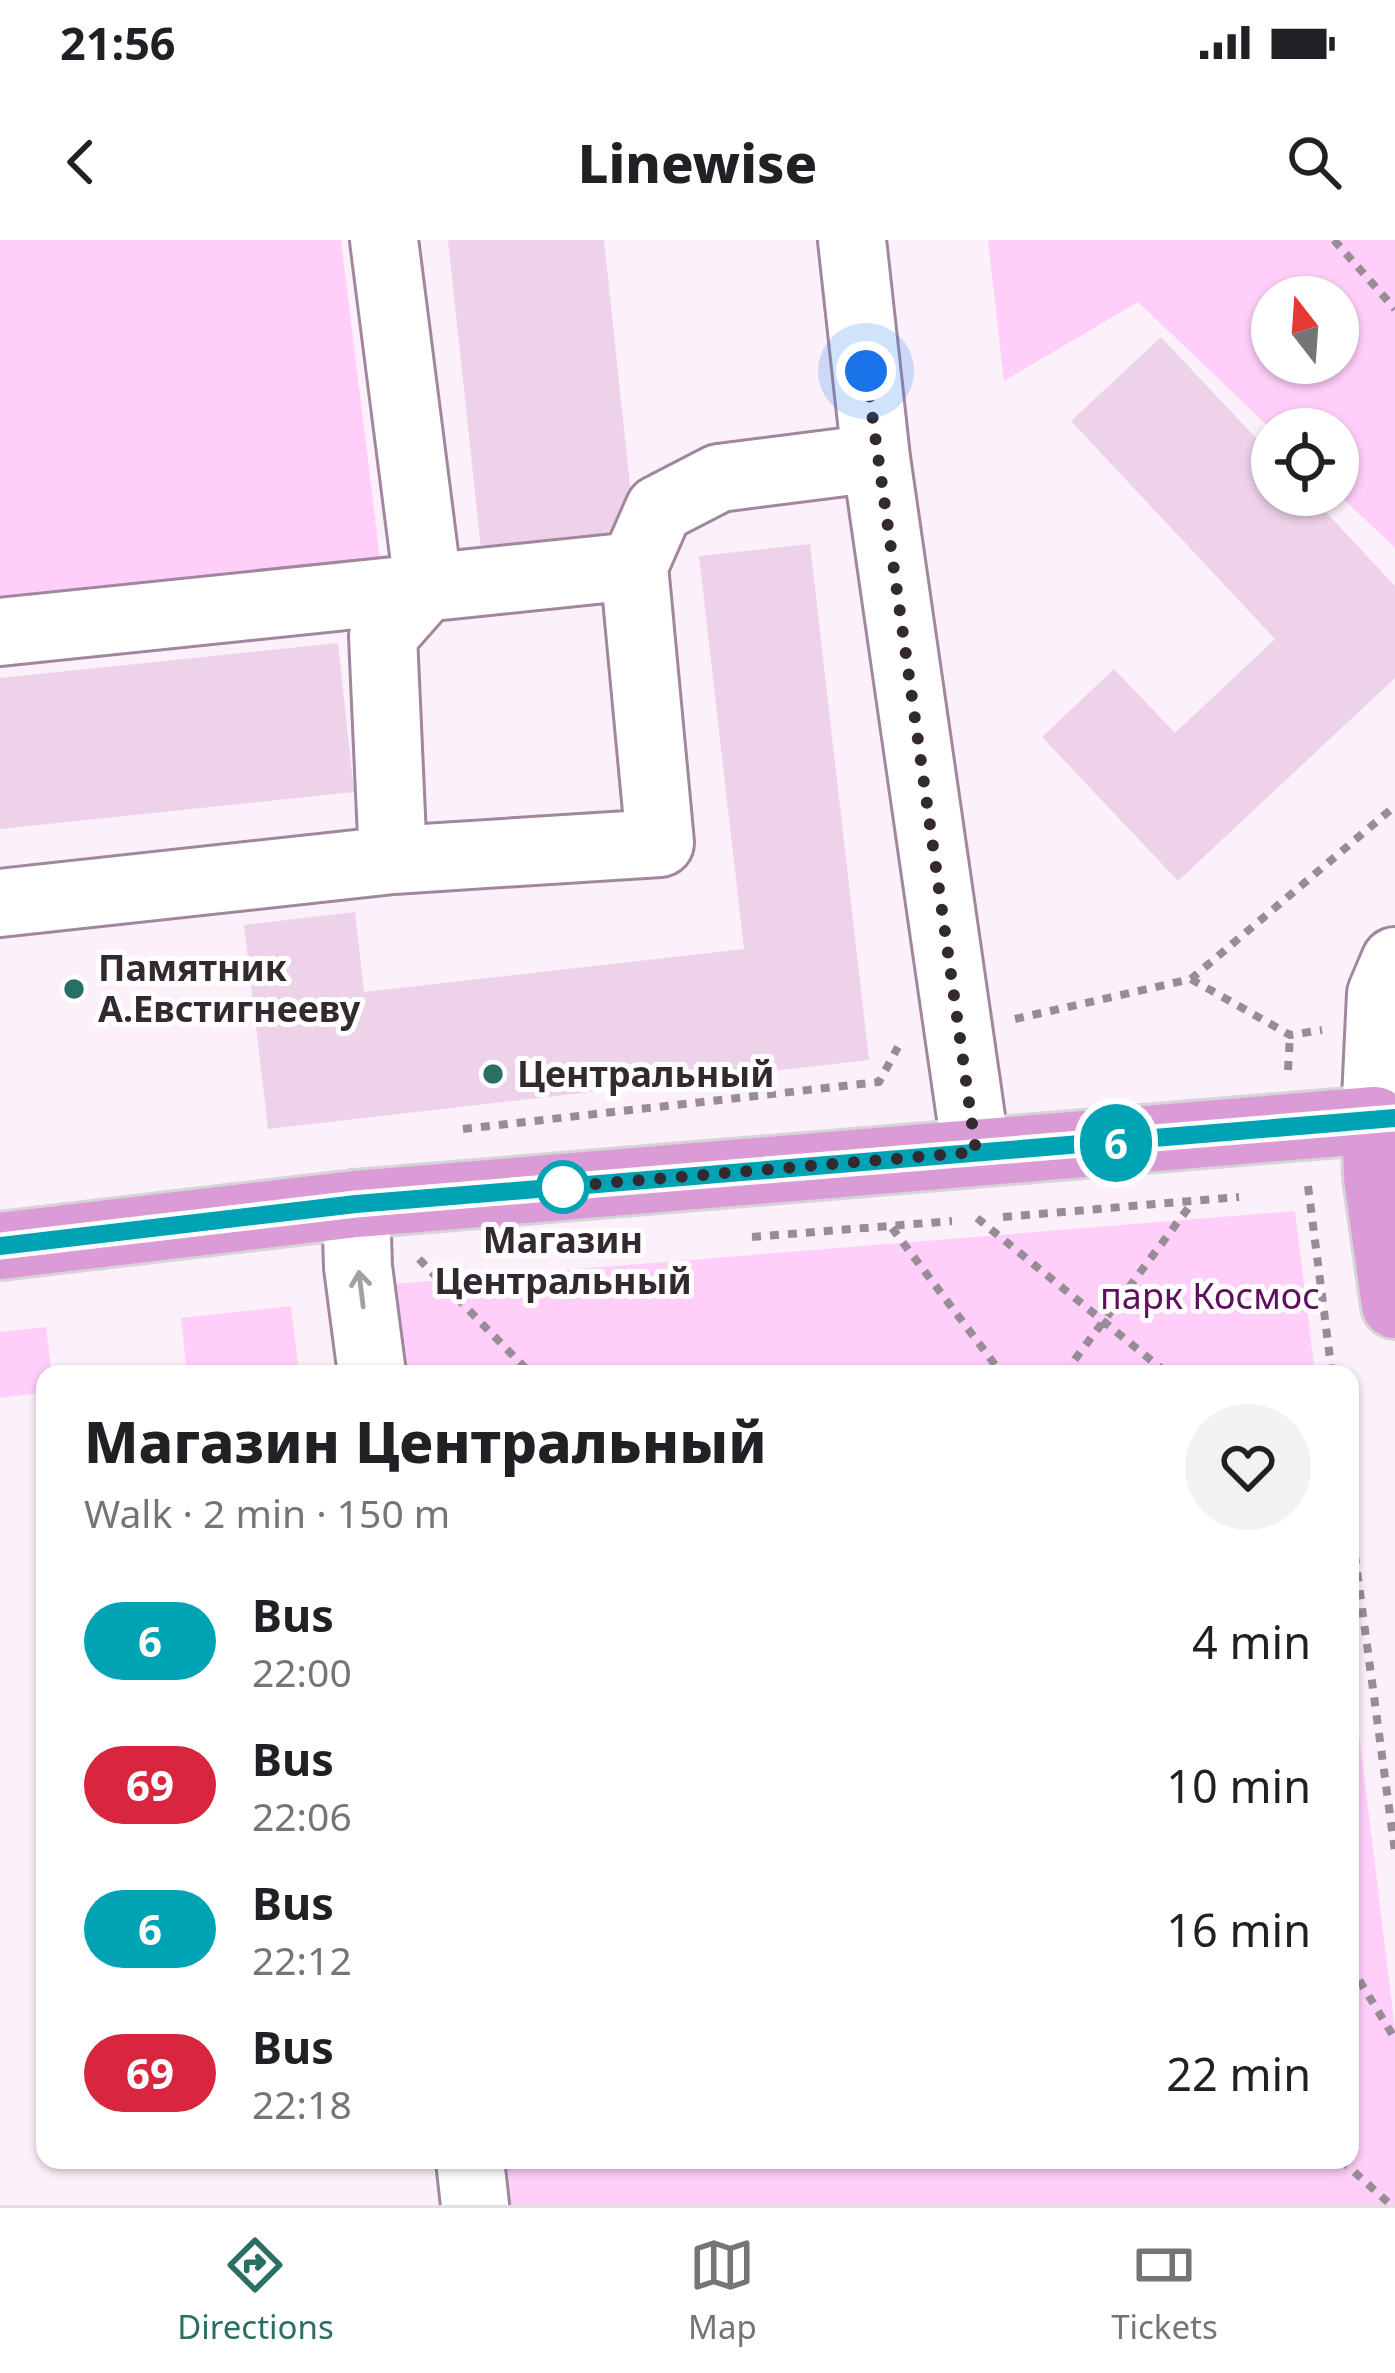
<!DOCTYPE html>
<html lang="en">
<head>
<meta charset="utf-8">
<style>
  body { margin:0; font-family:"Noto Sans",sans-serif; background:#f2f2f2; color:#202124; height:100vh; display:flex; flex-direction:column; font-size:45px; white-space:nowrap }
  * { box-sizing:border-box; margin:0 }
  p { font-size:39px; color:#757577 }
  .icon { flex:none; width:66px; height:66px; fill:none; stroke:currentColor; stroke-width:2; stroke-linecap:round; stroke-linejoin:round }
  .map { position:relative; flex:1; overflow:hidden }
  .drawer { position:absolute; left:36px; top:1125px; width:1323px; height:804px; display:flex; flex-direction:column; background:#fff; border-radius:24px; box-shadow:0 3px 9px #0004 }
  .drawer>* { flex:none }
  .badge { padding:0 24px; border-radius:39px; font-size:42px; line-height:78px }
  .needle { width:78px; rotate:343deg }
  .controls { position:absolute; left:1251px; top:36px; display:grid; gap:24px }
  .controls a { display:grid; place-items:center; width:108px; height:108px; border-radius:50%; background:#fff; box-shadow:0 3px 9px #0004; font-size:60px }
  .you { position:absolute; width:60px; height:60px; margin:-30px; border:9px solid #fff; border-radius:50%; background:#1a73e8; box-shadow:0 0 0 18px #1a73e833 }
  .map>.badge { position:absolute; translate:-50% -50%; box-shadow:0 0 0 6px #fff }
  .round { display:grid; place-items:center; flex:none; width:126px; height:126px; border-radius:63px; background:#f2f2f2 }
  .head { display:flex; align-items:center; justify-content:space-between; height:204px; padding:0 48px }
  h1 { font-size:57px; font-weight:800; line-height:90px }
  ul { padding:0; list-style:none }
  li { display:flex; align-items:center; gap:36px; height:144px; padding:0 48px }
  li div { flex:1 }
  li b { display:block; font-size:45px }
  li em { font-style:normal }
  li .badge { min-width:132px; font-weight:700; text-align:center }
  .status { display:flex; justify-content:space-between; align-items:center; height:84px; padding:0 60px; background:#fff; direction:ltr }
  .status svg { height:33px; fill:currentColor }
  header { display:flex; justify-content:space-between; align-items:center; height:156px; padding:0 48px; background:#fff; font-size:54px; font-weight:800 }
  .dock { display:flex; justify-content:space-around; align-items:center; height:168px; border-top:3px solid #e0e0e0; background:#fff; font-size:33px; color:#757577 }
  .dock a { display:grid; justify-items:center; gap:6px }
  .dock .on { color:#296f63 }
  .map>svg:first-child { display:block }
  .green { fill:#ffcff9; fill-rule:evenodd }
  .building { fill:#edd2ea }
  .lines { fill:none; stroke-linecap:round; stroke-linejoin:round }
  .minor-casing { stroke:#a0879d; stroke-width:72 }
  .major-casing { stroke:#d6d4d6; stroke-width:72 }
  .path { stroke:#988d96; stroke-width:8; stroke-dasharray:9 9; stroke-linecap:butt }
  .minor { stroke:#fff; stroke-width:66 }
  .major { stroke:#db9bd7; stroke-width:66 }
  .oneway { stroke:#a39fa2 }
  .line-casing { stroke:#fff; stroke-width:27 }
  .line { stroke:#00a3b4; stroke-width:18 }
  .walk { stroke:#332931; stroke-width:12; stroke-dasharray:0 21.6 }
  .poi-dot { fill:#296f63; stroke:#fff; stroke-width:4.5 }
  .stop-dot { fill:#fff; stroke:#00a3b4; stroke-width:6 }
  .labels { text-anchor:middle; stroke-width:10; stroke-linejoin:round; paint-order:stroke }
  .poi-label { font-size:36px; font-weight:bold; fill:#332931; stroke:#fff; text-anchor:start }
  .stop-label { font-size:36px; font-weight:bold; fill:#332931; stroke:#fff }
  .park-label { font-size:36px; fill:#610e5e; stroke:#fff }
</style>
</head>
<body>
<div class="status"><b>21:56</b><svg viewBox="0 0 49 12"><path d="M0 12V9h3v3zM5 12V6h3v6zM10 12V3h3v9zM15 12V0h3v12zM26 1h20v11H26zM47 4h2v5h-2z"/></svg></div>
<header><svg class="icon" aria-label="back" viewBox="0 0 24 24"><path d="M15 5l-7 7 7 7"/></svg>Linewise<svg class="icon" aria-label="search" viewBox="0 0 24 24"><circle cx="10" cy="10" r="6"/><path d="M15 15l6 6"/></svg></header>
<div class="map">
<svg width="1395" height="1965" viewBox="0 0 1395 1965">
  <rect width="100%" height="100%" fill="#fcf1fb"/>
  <!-- green -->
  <path class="green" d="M0,0H341L381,327L0,364Z
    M988,0H1395V308L1338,254V189L1272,190L1138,62L1004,141ZM1338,57V123H1272V57Z
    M1295,971L1315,1134H403L392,1044Z
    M291,1066L299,1132L187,1134L181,1078Z
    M46,1087L52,1134H45V1152L0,1158V1092Z
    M1350,1421L1395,1788V1965H502L498,1920H1350Z"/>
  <!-- building -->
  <path class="building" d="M448,0H604L635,293L481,309Z
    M1161,97L1272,215V255H1310L1395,346V438L1178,641L1042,497L1114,429L1175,493L1275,399L1071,181Z
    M810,304L869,820L268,889L244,685L355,672L364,752L744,709L699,316Z
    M338,403L354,552L0,589V438Z"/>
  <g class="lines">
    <defs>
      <path id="minor" d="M384,0L428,345L383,396L393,620
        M852,0L876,218L976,912
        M0,392L634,326L659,269L719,238L876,218
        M0,663L393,620L660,603L634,326
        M1395,721L1381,754L1375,880L1395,878
        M356,964L358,1027L372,1134
        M470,1920L475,1965"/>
      <path id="major" d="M0,1006L356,964L1375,880L1377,937L1395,1065"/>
    </defs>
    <!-- minor casing -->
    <use href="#minor" class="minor-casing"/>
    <!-- major casing -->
    <use href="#major" class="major-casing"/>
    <!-- path -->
    <path class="path" d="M1334,0L1395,69
      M1191,739L1290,795L1322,790
      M1015,779L1191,739L1395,566
      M1288,830L1290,795
      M463,889L879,842L898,807
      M1308,946L1332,1134
      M1003,977L1239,957
      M977,978L1168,1134
      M892,988L1002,1134
      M752,997L952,981
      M419,1019L531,1134
      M1064,1134L1192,963
      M1350,1279L1395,1612
      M1350,1725L1395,1799
      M1341,1920L1391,1965"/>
    <!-- minor -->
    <use href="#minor" class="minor"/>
    <!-- major -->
    <use href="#major" class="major"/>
  </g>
  <!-- one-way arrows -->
  <defs><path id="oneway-shaft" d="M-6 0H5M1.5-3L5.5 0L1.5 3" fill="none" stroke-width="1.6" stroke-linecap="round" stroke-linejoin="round" transform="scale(3)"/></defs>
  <use class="oneway" href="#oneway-shaft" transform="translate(361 1049) rotate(-97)"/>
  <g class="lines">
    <defs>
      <path id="line" d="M0,1006L356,964L1395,878"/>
    </defs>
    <!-- line casing -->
    <use href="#line" class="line-casing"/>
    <!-- line -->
    <use href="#line" class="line"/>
    <!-- walk -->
    <path class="walk" d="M563,947L547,948L976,912L866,131"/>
  </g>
  <!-- markers -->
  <g class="poi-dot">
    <circle cx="74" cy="749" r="12"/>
    <circle cx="493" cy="834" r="12"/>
  </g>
  <circle class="stop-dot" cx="563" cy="947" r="24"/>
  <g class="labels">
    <!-- poi labels -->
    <g class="poi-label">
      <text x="98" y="741">Памятник<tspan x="98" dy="41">А.Евстигнееву</tspan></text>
      <text x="517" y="847">Центральный</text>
    </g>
    <!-- stop labels -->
    <g class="stop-label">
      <text x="563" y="1013">Магазин<tspan x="563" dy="41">Центральный</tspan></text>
    </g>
    <!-- park labels -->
    <g class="park-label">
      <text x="1210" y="1069">парк Космос</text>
    </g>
  </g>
</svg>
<div class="controls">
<a><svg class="needle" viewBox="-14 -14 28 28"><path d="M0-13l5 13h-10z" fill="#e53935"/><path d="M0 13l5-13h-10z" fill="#757577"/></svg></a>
<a><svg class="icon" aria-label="locate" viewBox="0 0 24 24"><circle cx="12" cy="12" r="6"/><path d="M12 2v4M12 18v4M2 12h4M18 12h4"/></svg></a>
</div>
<div class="you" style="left:866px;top:131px"></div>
<b class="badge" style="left:1116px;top:903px;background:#00a3b4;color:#fff">6</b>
<section class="drawer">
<div class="head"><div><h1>Магазин Центральный</h1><p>Walk · 2 min · 150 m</p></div><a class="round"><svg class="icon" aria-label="heart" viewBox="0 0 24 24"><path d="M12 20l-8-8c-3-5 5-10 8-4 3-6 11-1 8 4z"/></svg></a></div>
<ul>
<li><span class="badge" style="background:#00a3b4;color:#fff">6</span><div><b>Bus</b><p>22:00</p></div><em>4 min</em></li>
<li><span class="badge" style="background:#d7263d;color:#fff">69</span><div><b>Bus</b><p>22:06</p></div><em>10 min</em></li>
<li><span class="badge" style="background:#00a3b4;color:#fff">6</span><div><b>Bus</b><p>22:12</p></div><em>16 min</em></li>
<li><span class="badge" style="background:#d7263d;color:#fff">69</span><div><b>Bus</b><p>22:18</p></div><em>22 min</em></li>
</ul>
</section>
</div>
<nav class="dock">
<a class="on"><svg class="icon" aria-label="directions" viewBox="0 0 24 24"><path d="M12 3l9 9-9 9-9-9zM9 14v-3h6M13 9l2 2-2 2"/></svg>Directions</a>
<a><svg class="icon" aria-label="map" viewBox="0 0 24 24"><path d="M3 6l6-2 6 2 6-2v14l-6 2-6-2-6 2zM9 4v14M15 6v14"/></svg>Map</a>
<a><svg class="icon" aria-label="tickets" viewBox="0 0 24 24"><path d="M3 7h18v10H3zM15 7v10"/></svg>Tickets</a>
</nav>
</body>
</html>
